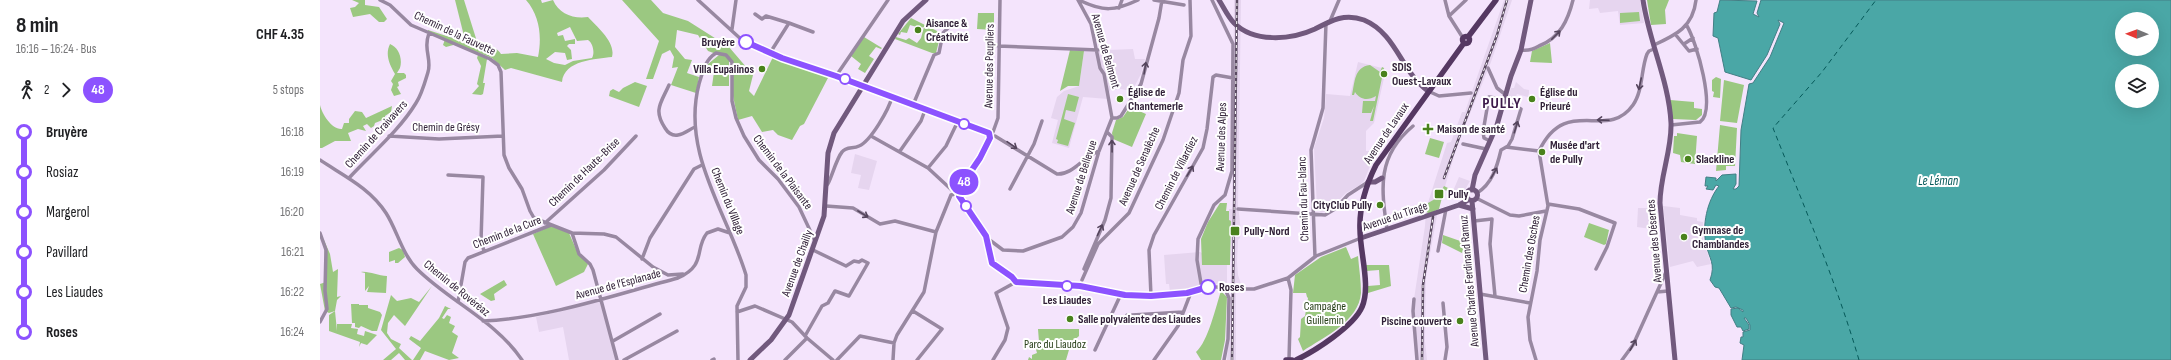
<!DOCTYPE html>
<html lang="en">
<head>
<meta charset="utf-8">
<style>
  body { margin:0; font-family:"Sofia Sans Condensed",sans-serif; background:#f6f6f6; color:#202124; height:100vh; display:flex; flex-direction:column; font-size:15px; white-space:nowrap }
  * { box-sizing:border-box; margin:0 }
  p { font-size:13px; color:#757577 }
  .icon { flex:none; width:22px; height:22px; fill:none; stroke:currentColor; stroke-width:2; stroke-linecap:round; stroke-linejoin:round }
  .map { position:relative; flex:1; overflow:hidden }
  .details { display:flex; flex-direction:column; background:#fff; width:320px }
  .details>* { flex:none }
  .badge { padding:0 8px; border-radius:13px; font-size:14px; line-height:26px }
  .needle { width:26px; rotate:271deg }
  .fabs { position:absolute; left:1795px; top:12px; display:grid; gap:8px }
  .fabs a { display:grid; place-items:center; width:44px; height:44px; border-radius:50%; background:#fff; box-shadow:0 4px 16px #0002; font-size:20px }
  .map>.badge { position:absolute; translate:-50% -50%; box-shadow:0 0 0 2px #fff }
  .legs { display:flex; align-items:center; gap:6px; height:44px; padding:0 16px; font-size:13px }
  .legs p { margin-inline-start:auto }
  .overview { display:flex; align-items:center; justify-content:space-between; height:68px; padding:0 16px }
  h1 { font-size:22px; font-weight:700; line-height:30px }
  ul { padding:0 16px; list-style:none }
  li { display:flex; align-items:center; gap:14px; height:40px; font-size:15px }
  li i { display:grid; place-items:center; width:6px; height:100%; margin:0 5px; background:currentColor }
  li i::after { content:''; width:10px; height:10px; margin:-5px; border:3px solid; border-radius:50%; background:#fff }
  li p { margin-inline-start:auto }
  li:first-child i { background:linear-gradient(#0000 50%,currentColor 0) }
  li:last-child i { background:linear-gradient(currentColor 50%,#0000 0) }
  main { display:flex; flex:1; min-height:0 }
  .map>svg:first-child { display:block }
  .built { fill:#e6d5ef }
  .green { fill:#9bc881; fill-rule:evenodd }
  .water { fill:#4aa7a6; stroke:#427f85; fill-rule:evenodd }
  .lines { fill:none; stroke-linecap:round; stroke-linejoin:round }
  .ferry { stroke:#055959; stroke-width:1; stroke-dasharray:5 4; stroke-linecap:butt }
  .street { stroke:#9888a1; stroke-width:3.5 }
  .secondary { stroke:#71597d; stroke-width:5 }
  .primary { stroke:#553862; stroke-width:5.5 }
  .rail-casing { stroke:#5a4a61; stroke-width:2.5 }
  .rail { stroke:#fff; stroke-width:1; stroke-dasharray:3; stroke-linecap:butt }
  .oneway { stroke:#55455d }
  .line-1-casing { stroke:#fff; stroke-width:9 }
  .line-1 { stroke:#8c52ff; stroke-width:6 }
  .poi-dot { fill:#49821c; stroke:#fff; stroke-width:1.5 }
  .stop-1-dot { fill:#fff; stroke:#8c52ff; stroke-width:2 }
  .labels { text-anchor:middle; stroke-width:4; stroke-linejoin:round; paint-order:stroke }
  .poi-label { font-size:12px; font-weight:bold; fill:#312138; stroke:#fff; text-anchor:start }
  .street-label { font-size:12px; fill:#312138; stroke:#fff }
  .stop-label { font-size:12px; font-weight:bold; fill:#312138; stroke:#fff; text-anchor:end }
  .park-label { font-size:12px; fill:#273f18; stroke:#fff }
  .water-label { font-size:13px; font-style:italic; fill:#055959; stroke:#fff }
  .district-label { font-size:16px; font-weight:bold; letter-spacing:1px; fill:#3b1949; stroke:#fff }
</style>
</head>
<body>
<main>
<section class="details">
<div class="overview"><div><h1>8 min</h1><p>16:16 – 16:24 · Bus</p></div><b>CHF 4.35</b></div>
<div class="legs"><svg class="icon" aria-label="walk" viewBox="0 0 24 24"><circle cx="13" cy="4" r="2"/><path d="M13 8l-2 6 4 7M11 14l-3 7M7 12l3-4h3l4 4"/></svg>2<svg class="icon" aria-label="forward" viewBox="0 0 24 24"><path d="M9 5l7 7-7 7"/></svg><b class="badge" style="background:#8c52ff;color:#fff">48</b><p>5 stops</p></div>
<ul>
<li><i style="color:#8c52ff"></i><b>Bruyère</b><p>16:18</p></li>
<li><i style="color:#8c52ff"></i><span>Rosiaz</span><p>16:19</p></li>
<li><i style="color:#8c52ff"></i><span>Margerol</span><p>16:20</p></li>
<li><i style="color:#8c52ff"></i><span>Pavillard</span><p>16:21</p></li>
<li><i style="color:#8c52ff"></i><span>Les Liaudes</span><p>16:22</p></li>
<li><i style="color:#8c52ff"></i><b>Roses</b><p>16:24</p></li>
</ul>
</section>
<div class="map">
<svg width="1851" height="360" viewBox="0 0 1851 360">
  <rect width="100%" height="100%" fill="#f4e4fc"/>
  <!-- built -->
  <path class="built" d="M914,0H921L918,205L921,232L920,238L918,240L917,262L918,275L922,287V291H916V360H907L911,301V221H909V209H912Z
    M1184,0H1192L1171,62L1138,143L1118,210L1106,276L1105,341L1107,360H1097L1094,299L1105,226L1106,209L1127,143L1131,142L1142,112H1145L1149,100Z
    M1270,0H1320L1324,23L1300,25L1298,11L1280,13L1278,8L1269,9Z
    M813,49L815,59H825L821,74L812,91L801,89L790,90L788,99L763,97L749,148L732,143L738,120L731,118L737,97L744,91L759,86L764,51Z
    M1038,62L1066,69L1054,123L1046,131V151H1052L1051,164L1044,181L1040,185L1026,193L1009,210L1001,213L997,208L994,148L1004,118L1006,94L1030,96Z
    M1196,82L1204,89L1209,90V93L1208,97L1197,94L1193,103L1188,98L1191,88H1194Z
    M535,154L557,161L549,190L538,188L541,175L531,173Z
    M1139,177L1150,181L1145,190L1137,189L1144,191V194L1133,191Z
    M1343,206L1360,208V215L1377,218V221L1383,222V240L1391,264L1377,267L1373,261L1350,267Z
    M1318,208H1336L1338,230L1317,227Z
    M880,252L882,253V265H907V285L888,284L866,291L850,292L849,284H846L844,255Z
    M280,301L296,360H249L243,327L219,332L216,317Z"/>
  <!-- green -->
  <path class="green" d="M32,0H45V5L59,7L67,19L64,22H59L50,14L33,17L30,8L35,7L39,3Z
    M135,0H144L159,48C167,50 173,43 181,54L197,53L218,57C222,37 220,16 206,0H221L222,3L233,0C239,14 253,19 268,17C277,27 296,42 292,57C276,59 244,60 242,82L191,68L185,70L172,58L137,44L126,47L123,45L125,39L108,32V30L151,44L144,36ZM250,27L257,41L268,40C273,43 275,53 272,58L253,61L245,65L234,63L226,59L235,52L245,53L247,60L252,59L251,50L247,46L249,44H255V39L245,41L243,35L238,36L237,33Z
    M302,0H331L343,13L368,21L409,47L433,75L429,91L434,96L453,57L509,76L484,124L480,126L472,140L458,135L453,130L442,132L432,116L418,120L413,96V66L409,61V86H392L394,72L385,71L388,64L399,55L388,51L378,35L357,30L355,47L365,59L372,60L367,73L379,77L376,93L351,85L358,67L352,68L354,57L350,50L342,54L333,79H326L339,41Z
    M1327,0H1349L1345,10L1346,24L1331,25Z
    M1319,12L1320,21L1300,23V13Z
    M658,13H674V30L657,29Z
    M591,18L621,33L616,53H612L575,39L576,37L586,40L589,38L597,43L601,38L604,27L600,28L590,25L587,33L581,32L580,35L578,34Z
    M544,37L562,48L561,49L556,47L549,56L554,59L545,73L538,69L541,64L531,56Z
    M1230,43L1232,63L1210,62L1212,51Z
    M70,44C78,47 83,58 80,68C79,70 78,71 77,73H84L86,75V78L78,82L79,86L77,87L81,94L74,96L71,90L73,84L71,81L75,74C69,64 65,54 70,44Z
    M750,50L764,51L759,86H748L740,91Z
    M158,55L167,59L163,83H165L163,94L161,95L152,94L159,86L157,84L161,66L157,58Z
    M1050,65L1060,72L1062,67L1064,68L1053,121H1050L1054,106L1051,113H1042L1043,101H1055L1056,96C1048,101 1040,100 1035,92L1034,95H1032C1035,82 1034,67 1050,65Z
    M1396,77L1401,79L1400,98L1393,97L1394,92L1392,91V80Z
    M1404,80L1424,85L1417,123L1400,121Z
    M315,82L327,86L319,107L289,96L290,91L293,89L299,92L303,88Z
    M748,94L759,97L755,112L746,110L744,119L755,123L748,146L737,143L738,140L736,139Z
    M1350,100L1374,102V108L1382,109V115L1376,120L1353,119Z
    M0,105C2,114 12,130 22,129L24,123H29V119L35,111L42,112L46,118L72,106L71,112L65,116V119L55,123L54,126L51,128L47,124L43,126L46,131L38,129L28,133L31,141H15L2,148H0Z
    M810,107L826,114L812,147L793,139L792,133L796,120L803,117Z
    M1400,125L1417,128L1415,166H1406V170L1396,171Z
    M1357,133L1377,136L1375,164L1361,162L1360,155L1353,153L1354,136H1357Z
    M1110,138L1124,142L1119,158L1105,154Z
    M1124,186L1132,190V192L1124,190L1119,209L1108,214L1106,209L1108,203L1115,199L1114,192L1120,193Z
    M900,203H907L906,211H909V220L911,221L910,265H882L881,239L888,222Z
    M1269,223L1289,230L1286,244L1284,245L1264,237Z
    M231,226L249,233L256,249L268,264L264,272L236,286L213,234Z
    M1123,235L1146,243L1142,253L1122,243Z
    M4,240L10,254L13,272L18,269L17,297L21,296L17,300L15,311L9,313L5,311L0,284L6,282Z
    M1026,247L1031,259L1038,256C1039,268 1041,281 1041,293C1039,321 1004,337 983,351L978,339L980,337L981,319L985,316L988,298L987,297L986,293H973L975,275L1001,257Z
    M79,248L83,250L85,257L78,263H75V260L69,262V252Z
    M1046,265H1069L1071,286L1048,293V286L1060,285L1059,270L1046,271Z
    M41,272C49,271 58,276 67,276L66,293L47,292L49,286L45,291V273Z
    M184,280L187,285L174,294L175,300L171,301L160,294Z
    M112,286L85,326L74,315L68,323L67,333L71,339L81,344L79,348L92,360H85L79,353L71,360H63L76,349L61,330L71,295L77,301L91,298L99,302Z
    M901,291L907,297L905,340L901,360H881L876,352C888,342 896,306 901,291Z
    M31,304H39V309V305H48V308L60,312L62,315L57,331H52L41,326L39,328L35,327V323H32Z
    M125,306L131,309H128L122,318L124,319L127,315L131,317L129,323L135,326L132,332L138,336L132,353L139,358L129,360L105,351L100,360H93L101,348L89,339L91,336L100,341L119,318Z
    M15,311L17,331V324H32L31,328L38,329L37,334L44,336L45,331L57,335L47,345L41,343L39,347L40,342L9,331V315Z
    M718,329H759V336L751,343L746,360H708L709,357L712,359V355L717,353L715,346L719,342Z"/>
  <!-- water -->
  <path class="water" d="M1400,0L1437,1L1433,14L1439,17L1437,13L1441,0H1851V360H1422L1424,345L1420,343L1421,337H1423V332L1430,330V325L1426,318H1424L1429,325V329L1423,331L1421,327H1417L1411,315V309L1418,308L1423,312V310L1416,307L1411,308L1399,288L1395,287L1390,280C1396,263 1389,259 1386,244C1382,225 1387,201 1399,186L1396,185L1393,190L1386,189L1388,186H1385L1386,177L1396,178V181L1402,175L1416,174V184L1413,189H1416L1419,186L1421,130L1429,84L1433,83L1450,57L1464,23L1458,20L1460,24L1447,55L1431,80L1405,72L1398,38L1393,36L1394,13L1397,12ZM1802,19H1832V49H1802ZM1802,71H1832V101H1802Z"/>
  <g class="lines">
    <!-- ferry -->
    <path class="ferry" d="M1539,360C1516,281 1483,204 1453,128L1502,72L1556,0"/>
    <!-- street -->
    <path class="street" d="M60,0L70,5L91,25L170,59L178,65L181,72L184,155L189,168L202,189L210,211L214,218L252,233L259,254L270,264L273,270L297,360
      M378,0L423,41L462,58L516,76L669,133
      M759,0C783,12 795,11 818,0
      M834,0L864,5
      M1125,0L1129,16L1143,38
      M799,8L802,0
      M435,14L442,19L446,16L469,23L450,53
      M1129,16L1146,0
      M1010,21L1019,0
      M469,23L493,32
      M412,29L416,0
      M1355,34L1369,51L1377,49
      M1364,44L1373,38
      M1334,45C1356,35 1373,27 1376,0
      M678,46L778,50
      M1201,50C1207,51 1214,49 1219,46C1240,38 1248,20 1253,0
      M1168,68L1177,88L1186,95
      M516,76L568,0
      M349,85C341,103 333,110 345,128C348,133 352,136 358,135C364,134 370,129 375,127
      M1108,91L1119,96L1151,93
      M593,105L614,55L619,53L623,33L630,26
      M792,118H797L801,116L821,84L839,18L842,0
      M1351,125L1380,122C1397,110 1376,41 1367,26
      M673,132L678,118L680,0
      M69,136L119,139L183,136
      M551,136L608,168L635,193
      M675,136L737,174C753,175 764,156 779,151
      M670,138L660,158L639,189V196L666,236L672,263L693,277L696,282
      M1143,144L1166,149
      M1186,147L1219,151
      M580,151L601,121L605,110
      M1219,151C1246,94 1287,142 1313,105C1323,91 1321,69 1327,54L1329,51L1334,49
      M0,160C24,176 50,188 66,213C77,230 82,254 97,269C129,301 176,321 202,360
      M608,168L626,146L638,121
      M128,175L163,177L161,241L164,251
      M29,178C51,154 79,131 96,103C102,94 105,82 108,72C112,59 103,50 109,33
      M507,185C510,183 516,159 522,152C526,146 533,149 539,146C551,141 569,109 572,97
      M690,189L714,144L722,121
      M1157,193C1172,184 1177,167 1181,150L1188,146L1192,139L1201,109L1181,99L1169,97L1163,132L1164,138L1170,141
      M1156,198L1190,215L1199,216L1226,211
      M1228,204L1259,209L1295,223L1287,247L1276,269
      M506,206L533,208L560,224L575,221L616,232
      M918,209L1005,215L1015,209L1028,195L1048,182
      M1154,221L1172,219L1170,244L1175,296
      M225,223L284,170L316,136
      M1067,229C1061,188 1057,156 1093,126
      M0,233L6,250L5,291L7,309L0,322
      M252,233L284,234L296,237L333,267L348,275L363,274
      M667,238L683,250L703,251L742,237L753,227L761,213L779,151L792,118L784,74L780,68L771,24L758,0
      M1118,251L1126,209
      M995,257L991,150L1003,108L1006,23
      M322,259L330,238L374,169L382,165
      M764,269L785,220L791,198L792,137L787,132
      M968,278L971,290L969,359
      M762,280L778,244L809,213L843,140L859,93L863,60L871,36L870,0
      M696,282L760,286L805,295L831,296L867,293L888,287H897L905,289L909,298L908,339L904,360
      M882,289L877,260L878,239L894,205L905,195L912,171L913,44L892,0
      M922,289H934L968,278L996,256L1041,238
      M1337,292L1348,291
      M1160,294L1210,303
      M831,296L829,250L834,235L883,148L887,129L893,77L896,75L913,78
      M1094,299L1093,311L1097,360
      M138,302L145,262L148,258L231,225
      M1123,303L1127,347L1125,360
      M593,311L622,329L597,360
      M417,312L435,306L472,322L487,338L513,360
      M807,315L811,317L812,315L863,312
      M163,321C229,318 294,295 358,278C387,265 374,249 387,233L398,229L410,233
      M485,336L502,306L508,303L515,291L529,296L548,263L542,260L539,262L534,261L526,266L493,250
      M293,341L340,314
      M775,350L801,294
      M304,360L357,331
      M392,360L394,359
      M418,360L417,306L426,287V275C407,212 361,153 379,84C383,71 385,60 396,53L406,55L412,62V101L416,118L424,136L439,160L458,179L479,207L495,241
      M465,360L487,338
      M517,360L540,336L574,343
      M573,360L574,343L577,335L604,292L616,232L631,195L639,193
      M673,360L685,340L688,328L676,293L696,282
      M834,360L858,326L871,292
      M1216,360L1210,340L1208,317L1217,271L1220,240L1228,206L1219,151
      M1302,360L1313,345L1346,272"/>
    <!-- secondary -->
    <path class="secondary" d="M899,0C904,8 908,17 914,23C934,43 971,40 995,29C1012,20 1025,13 1044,20C1077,34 1081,72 1108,91
      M1323,0C1329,42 1349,81 1351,123C1352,150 1340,176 1340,203L1355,360
      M1048,182H1055L1062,178
      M1146.5 195a5.5 5.5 0 1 1 11 0a5.5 5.5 0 1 1-11 0Z
      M1152,190L1155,175L1177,125L1191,76L1201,50L1211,0
      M1152,201L1166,360
      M1139,205L1153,209
      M1041,238L1139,205L1148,200
      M430,360L451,340L469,315L504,216L508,153L514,133L583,21L606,0"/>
    <!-- primary -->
    <path class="primary" d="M1142.5 40a3.5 3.5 0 1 1 7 0a3.5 3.5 0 1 1-7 0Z
      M1148,37L1176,0
      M966,360H972
      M976,360C995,351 1034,326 1042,307C1051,287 1040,252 1040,230C1039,208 1046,185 1056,165L1144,43"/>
    <defs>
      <path id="rail" d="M1124,178L1177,35L1187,0
        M912,360L917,0
        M1102,360L1103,285L1113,217"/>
    </defs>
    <!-- rail casing -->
    <use href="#rail" class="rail-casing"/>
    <!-- rail -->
    <use href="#rail" class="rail"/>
  </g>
  <!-- one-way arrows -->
  <defs><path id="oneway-shaft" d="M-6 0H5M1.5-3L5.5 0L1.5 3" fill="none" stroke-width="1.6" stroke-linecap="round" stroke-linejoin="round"/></defs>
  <g class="oneway">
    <use href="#oneway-shaft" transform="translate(1236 35) rotate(-45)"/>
    <use href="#oneway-shaft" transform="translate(825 68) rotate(-81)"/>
    <use href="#oneway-shaft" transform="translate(1320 84) rotate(102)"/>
    <use href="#oneway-shaft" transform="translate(1283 120) rotate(-178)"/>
    <use href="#oneway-shaft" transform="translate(1196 127) rotate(-73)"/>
    <use href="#oneway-shaft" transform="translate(692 145) rotate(35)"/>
    <use href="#oneway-shaft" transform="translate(792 146) rotate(-91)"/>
    <use href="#oneway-shaft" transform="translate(870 171) rotate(-59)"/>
    <use href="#oneway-shaft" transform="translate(1174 173) rotate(-60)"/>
    <use href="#oneway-shaft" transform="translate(543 214) rotate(31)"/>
    <use href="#oneway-shaft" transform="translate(780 230) rotate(-65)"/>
    <use href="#oneway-shaft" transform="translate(1313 345) rotate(-61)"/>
  </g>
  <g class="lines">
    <defs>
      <path id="line-1" d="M426,42L462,58L516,76L669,133L670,138L660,158L639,189V196L666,236L672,263L692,277L696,282L760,286L805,295L831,296L867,293L888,287"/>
    </defs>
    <!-- line-1 casing -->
    <use href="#line-1" class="line-1-casing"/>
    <!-- line-1 -->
    <use href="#line-1" class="line-1"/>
  </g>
  <!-- markers -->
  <g class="poi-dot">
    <circle cx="598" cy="30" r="4"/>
    <circle cx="442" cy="69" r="4"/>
    <circle cx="1064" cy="74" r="4"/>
    <circle cx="800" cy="99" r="4"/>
    <circle cx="1212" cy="99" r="4"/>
    <path d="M1106 123h4v4h4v4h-4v4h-4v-4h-4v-4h4z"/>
    <circle cx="1222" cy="152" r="4"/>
    <circle cx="1368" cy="159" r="4"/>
    <rect x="1114" y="189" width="10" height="10" rx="2"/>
    <circle cx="1060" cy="205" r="4"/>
    <rect x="910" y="226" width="10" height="10" rx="2"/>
    <circle cx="1364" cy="237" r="4"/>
    <circle cx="750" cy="319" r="4"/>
    <circle cx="1140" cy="321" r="4"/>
  </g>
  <g class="stop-1-dot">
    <circle cx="426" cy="42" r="7"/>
    <circle cx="525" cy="79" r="5"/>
    <circle cx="644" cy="124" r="5"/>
    <circle cx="646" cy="206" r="5"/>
    <circle cx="747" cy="286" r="5"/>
    <circle cx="888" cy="287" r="7"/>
  </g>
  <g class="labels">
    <!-- poi labels -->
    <g class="poi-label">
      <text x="606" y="27">Aisance &amp;<tspan x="606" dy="14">Créativité</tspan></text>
      <text x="1072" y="71">SDIS<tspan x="1072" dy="14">Ouest-Lavaux</tspan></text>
      <text x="434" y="73" text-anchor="end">Villa Eupalinos</text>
      <text x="808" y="96">Église de<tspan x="808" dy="14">Chantemerle</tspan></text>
      <text x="1220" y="96">Église du<tspan x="1220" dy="14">Prieuré</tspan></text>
      <text x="1117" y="133">Maison de santé</text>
      <text x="1230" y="149">Musée d'art<tspan x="1230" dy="14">de Pully</tspan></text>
      <text x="1376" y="163">Slackline</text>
      <text x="1128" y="198">Pully</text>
      <text x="1052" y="209" text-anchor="end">CityClub Pully</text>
      <text x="1372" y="234">Gymnase de<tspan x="1372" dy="14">Chamblandes</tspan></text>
      <text x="924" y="235">Pully-Nord</text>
      <text x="758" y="323">Salle polyvalente des Liaudes</text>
      <text x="1132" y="325" text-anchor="end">Piscine couverte</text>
    </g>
    <!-- street labels -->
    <g class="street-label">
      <text transform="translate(135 33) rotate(25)" y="4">Chemin de la Fauvette</text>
      <text transform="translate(786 51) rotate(74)" y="4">Avenue de Belmont</text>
      <text transform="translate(669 66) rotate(-89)" y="4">Avenue des Peupliers</text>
      <text x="126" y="131">Chemin de Grésy</text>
      <text transform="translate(1066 133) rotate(-56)" y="4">Avenue de Lavaux</text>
      <text transform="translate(56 134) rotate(-48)" y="4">Chemin de Craivavers</text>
      <text transform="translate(901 137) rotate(-88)" y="4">Avenue des Alpes</text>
      <text transform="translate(819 166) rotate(-66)" y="4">Avenue de Senalèche</text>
      <text transform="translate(264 172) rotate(-44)" y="4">Chemin de Haute-Brise</text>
      <text transform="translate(463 172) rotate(53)" y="4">Chemin de la Plaisante</text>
      <text transform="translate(856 173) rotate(-63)" y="4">Chemin de Villardiez</text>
      <text transform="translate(761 177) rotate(-72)" y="4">Avenue de Bellevue</text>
      <text transform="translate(983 199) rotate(-92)" y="4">Chemin du Fau-blanc</text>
      <text transform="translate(408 201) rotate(68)" y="4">Chemin du Village</text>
      <text transform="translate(1075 216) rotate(-19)" y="4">Avenue du Tirage</text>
      <text transform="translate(187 232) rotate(-21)" y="4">Chemin de la Cure</text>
      <text transform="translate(1334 241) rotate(-95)" y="4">Avenue des Désertes</text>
      <text transform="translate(1209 254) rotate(-80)" y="4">Chemin des Osches</text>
      <text transform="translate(477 263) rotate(-70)" y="4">Avenue de Chailly</text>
      <text transform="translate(1149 281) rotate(-95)" y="4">Avenue Charles Ferdinand Ramuz</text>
      <text transform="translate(298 284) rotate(-15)" y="4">Avenue de l'Esplanade</text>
      <text transform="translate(137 288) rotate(39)" y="4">Chemin de Rovéréaz</text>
    </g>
    <!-- stop labels -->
    <g class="stop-label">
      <text x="415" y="46">Bruyère</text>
      <text x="899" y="291" text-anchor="start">Roses</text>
      <text x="747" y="304" text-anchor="middle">Les Liaudes</text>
    </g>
    <!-- park labels -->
    <g class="park-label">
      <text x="1005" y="310">Campagne<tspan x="1005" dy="14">Guillemin</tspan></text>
      <text x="735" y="348">Parc du Liaudoz</text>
    </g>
    <!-- water labels -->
    <g class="water-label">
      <text x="1618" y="185">Le Léman</text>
    </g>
    <!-- district labels -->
    <g class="district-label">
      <text x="1182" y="108">PULLY</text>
    </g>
  </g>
</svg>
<div class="fabs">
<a><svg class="needle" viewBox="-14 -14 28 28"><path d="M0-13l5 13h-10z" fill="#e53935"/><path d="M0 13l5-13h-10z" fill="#757577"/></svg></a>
<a><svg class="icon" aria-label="layers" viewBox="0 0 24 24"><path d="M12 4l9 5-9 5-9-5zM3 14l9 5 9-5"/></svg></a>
</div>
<b class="badge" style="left:644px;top:182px;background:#8c52ff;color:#fff">48</b>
</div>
</main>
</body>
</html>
